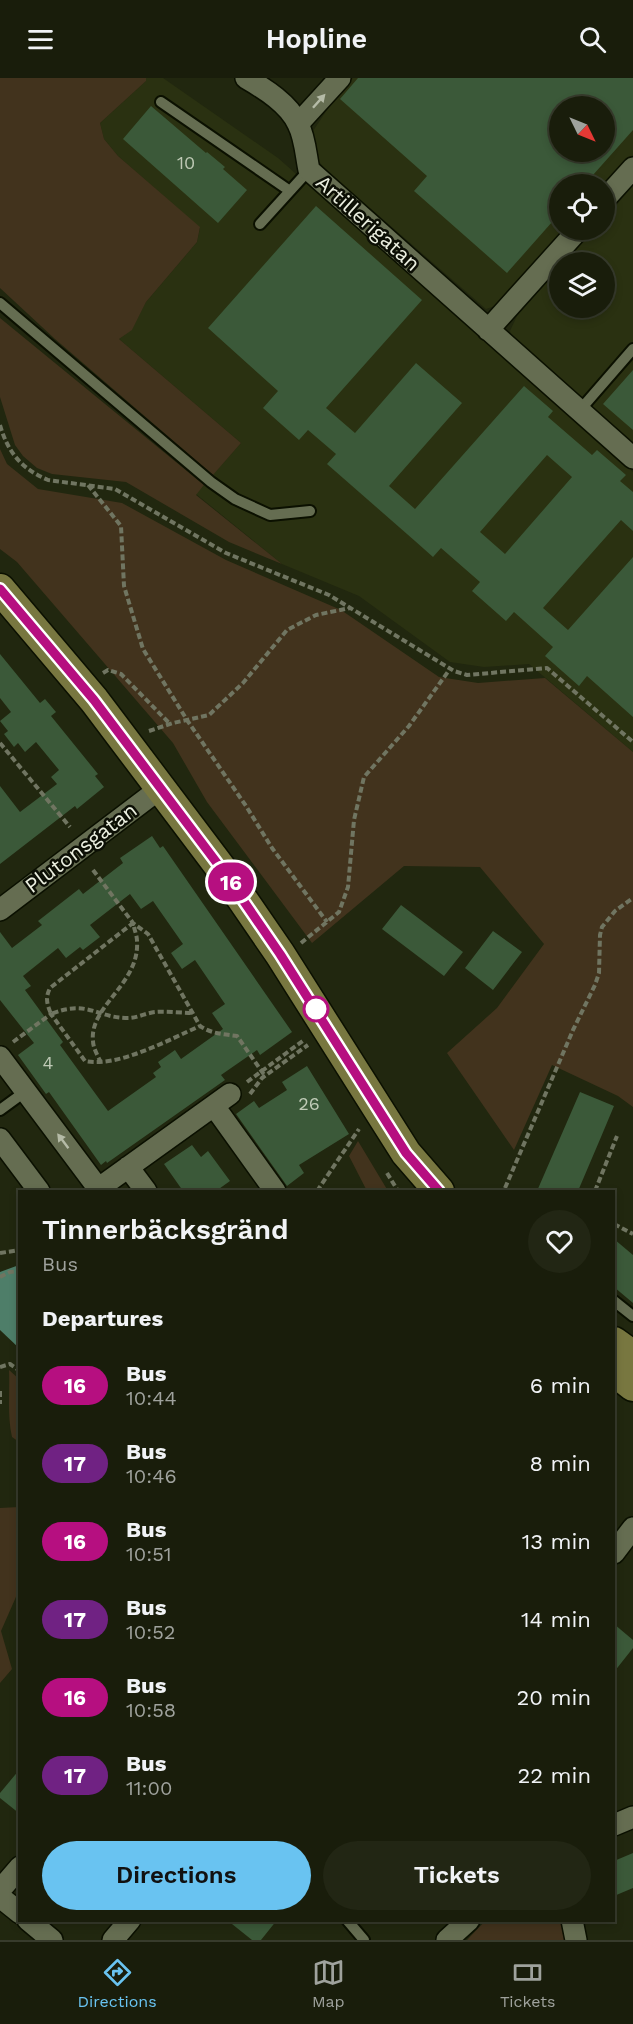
<!DOCTYPE html>
<html lang="en">
<head>
<meta charset="utf-8">
<style>
  body { margin:0; font-family:"Work Sans",sans-serif; background:#222614; color:#f1f3f6; height:100vh; display:flex; flex-direction:column; font-size:22px; white-space:nowrap }
  * { box-sizing:border-box; margin:0 }
  p { font-size:20px; color:#9fa29d }
  .icon { flex:none; width:33px; height:33px; fill:none; stroke:currentColor; stroke-width:2; stroke-linecap:round; stroke-linejoin:round }
  .map { position:relative; flex:1; overflow:hidden }
  .sheet { position:absolute; left:18px; top:1112px; width:597px; height:732px; display:flex; flex-direction:column; background:#191d0b; border-radius:0px; box-shadow:0 3px 9px #0003,0 0 0 2px #373b2c }
  .sheet>* { flex:none }
  .badge { padding:0 12px; border-radius:20px; font-size:21px; line-height:39px }
  .needle { width:39px; rotate:133deg }
  .fabs { position:absolute; left:549px; top:18px; display:grid; gap:12px }
  .fabs a { display:grid; place-items:center; width:66px; height:66px; border-radius:50%; background:#191d0b; box-shadow:0 3px 9px #0003,0 0 0 2px #373b2c; font-size:30px }
  .map>.badge { position:absolute; translate:-50% -50%; box-shadow:0 0 0 3px #fff }
  h2 { padding:0 24px; font-size:22px; line-height:54px }
  .round { display:grid; place-items:center; flex:none; width:63px; height:63px; border-radius:32px; background:#222614 }
  .head { display:flex; align-items:center; justify-content:space-between; height:102px; padding:0 24px }
  h1 { font-size:28px; font-weight:600; line-height:45px }
  .cta { display:flex; gap:12px; margin-top:auto; padding:12px 24px }
  .cta a { flex:1; height:69px; border-radius:36px; background:#69c3f1; color:#111; font-size:24px; font-weight:600; line-height:69px; text-align:center }
  .cta a+a { background:#222614; color:#f1f3f6 }
  ul { padding:0; list-style:none }
  li { display:flex; align-items:center; gap:18px; height:78px; padding:0 24px }
  li div { flex:1 }
  li b { display:block; font-size:22px }
  li em { font-style:normal }
  li .badge { min-width:66px; font-weight:700; text-align:center }
  header { display:flex; justify-content:space-between; align-items:center; height:78px; padding:0 24px; background:#191d0b; font-size:27px; font-weight:600 }
  .tab-bar { display:flex; justify-content:space-around; align-items:center; height:84px; border-top:2px solid #373b2c; background:#191d0b; font-size:16px; color:#9fa29d }
  .tab-bar a { display:grid; justify-items:center; gap:3px }
  .tab-bar .current { color:#69c3f1 }
  .map>svg:first-child { display:block }
  .built { fill:#2a3111; fill-rule:evenodd }
  .green { fill:#42331d }
  .water { fill:#4e7e69 }
  .building { fill:#3b5939; fill-rule:evenodd }
  .lines { fill:none; stroke-linecap:round; stroke-linejoin:round }
  .lane-casing { stroke:#0b1000; stroke-width:14 }
  .street-casing { stroke:#0b1000; stroke-width:24 }
  .secondary-casing { stroke:#0b1000; stroke-width:33 }
  .path { stroke:#707561; stroke-width:4; stroke-dasharray:6 3; stroke-linecap:butt }
  .lane { stroke:#656d51; stroke-width:10 }
  .street { stroke:#656d51; stroke-width:21 }
  .secondary { stroke:#787740; stroke-width:30 }
  .oneway { fill:#b5bba7 }
  .line-casing { stroke:#fff; stroke-width:14 }
  .line { stroke:#b60f80; stroke-width:9 }
  .stop-dot { fill:#fff; stroke:#b60f80; stroke-width:3 }
  .labels { text-anchor:middle; stroke-width:5; stroke-linejoin:round; paint-order:stroke }
  .number-label { font-size:18px; fill:#bfcab6 }
  .street-label { font-size:21px; fill:#ebefe0; stroke:#0c0f05 }
</style>
</head>
<body>
<header><svg class="icon" aria-label="menu" viewBox="0 0 24 24"><path d="M4 6h16M4 12h16M4 18h16"/></svg>Hopline<svg class="icon" aria-label="search" viewBox="0 0 24 24"><circle cx="10" cy="10" r="6"/><path d="M15 15l6 6"/></svg></header>
<div class="map">
<svg width="633" height="1862" viewBox="0 0 633 1862">
  <rect width="100%" height="100%" fill="#21270f"/>
  <!-- built -->
  <path class="built" d="M146,0H163L278,80L633,394V674L529,586L484,589L450,584L359,518L282,486L196,416L241,365L119,261L132,251L146,224L197,164L200,150L118,78L104,61L100,45L146,3Z
    M353,0H633V77L605,109L604,106H560V152H566L498,227L486,231L324,90L317,81L312,63L313,53L335,20ZM560,28H604V74H560Z
    M633,108V368L512,260L510,253L517,238L559,190L560,230H604V184H565L594,152H604L605,140Z"/>
  <!-- green -->
  <path class="green" d="M0,0H146V3L100,45L104,61L118,78L200,149L197,164L146,224L132,252L119,261L241,365L213,397L55,261L0,210Z
    M0,240L204,407L196,417L282,486L229,464L126,404L52,396L37,390L23,378L15,367L0,319Z
    M0,371L7,386L38,411L122,425L226,482L341,532L439,599L478,605L545,600L633,674V1029L618,1018L552,987L514,1072L447,975L497,930L544,866L480,789L404,788L312,865L207,724L173,665L17,484L0,471Z
    M358,1063L388,1113H367L349,1078Z
    M9,1292L19,1301V1364L12,1359C7,1337 10,1315 9,1292Z
    M19,1429V1512L1,1553L12,1591L0,1605V1430Z
    M486,1842H563L567,1862H467Z"/>
  <!-- water -->
  <path class="water" d="M19,1187H20L19,1270L0,1252V1194Z"/>
  <!-- building -->
  <path class="building" d="M358,0H633V52L585,106H560V135L507,195L414,113L427,98L340,21ZM560,28H604V74H560Z
    M151,28L206,75L207,74L225,89L223,91L247,112L218,145L123,61Z
    M316,128L422,222L326,330L355,355L416,285L462,325L389,408L415,431L524,308L553,333L548,339L592,377L597,372L626,397L620,403L633,414V453L621,442L543,530L568,552L633,479V639L587,598L579,608L545,578L553,569L514,534L506,543L472,513L480,504L441,470L433,479L415,463L327,386L336,376L308,352L299,362L263,330L278,313L208,250ZM547,377L572,399L505,476L480,454Z
    M633,292V352L603,326Z
    M0,576L40,625L45,621L56,634L51,638L98,696L95,698L104,709L77,731L75,728L0,786V708L20,734L57,706L51,699L59,692L36,664L25,674L18,665L14,669L4,656L8,653L0,643L11,634L0,620Z
    M152,758L160,770L163,768L292,954L260,977L257,972L221,997L225,1002L107,1085L106,1083L101,1087L49,1014L46,1016L18,977L34,965L0,922V854L12,870L42,847L38,843L79,811L83,816L123,785L120,780ZM130,816L141,831L153,823L183,866L171,875L182,891L195,882L225,926L212,935L223,951L181,981L175,972L158,984L161,989L153,995L156,999L108,1033L60,967L63,964L25,912L31,908L23,898L58,870L66,880L80,869L83,872L100,859L90,847Z
    M401,827L463,874L444,898L382,851Z
    M493,853L522,874L493,912L465,890Z
    M307,988L349,1056L299,1087L304,1095L287,1108L236,1036L254,1023L259,1030L287,1012L282,1004Z
    M580,1014L614,1028L601,1059L578,1113H537Z
    M192,1067L201,1079L208,1073L230,1103L216,1113H183L164,1086Z
    M614,1161L633,1177V1225L614,1209Z
    M614,1546L633,1562V1570L614,1594Z
    M20,1691V1736L0,1720V1715Z
    M633,1775V1810L614,1818V1783Z
    M227,1842H277L261,1862H252Z"/>
  <g class="lines">
    <defs>
      <path id="lane" d="M161,24L290,113
        M260,146L309,92
        M0,225L211,404L235,421L270,437L310,433
        M580,332L633,271
        M0,1032L26,1013
        M614,1223L633,1238
        M347,1842L364,1862"/>
      <path id="street" d="M246,0C265,11 289,26 298,46C305,59 306,78 309,92L633,380
        M298,46L340,0
        M604,122L633,90
        M488,252L578,152
        M0,832L162,709
        M0,979L98,1110
        M214,1028L275,1113
        M0,1061L39,1113
        M128,1089L146,1113
        M95,1113L230,1016
        M614,1475L633,1450
        M614,1747L633,1739
        M0,1812L20,1789
        M0,1819L20,1835
        M28,1842L52,1862
        M572,1842L576,1862
        M113,1862L130,1842
        M447,1862L469,1842"/>
      <path id="secondary" d="M0,511L94,622L223,793L280,876L406,1075L439,1113
        M614,1264L633,1278
        M614,1293L633,1308"/>
    </defs>
    <!-- lane casing -->
    <use href="#lane" class="lane-casing"/>
    <!-- street casing -->
    <use href="#street" class="street-casing"/>
    <!-- secondary casing -->
    <use href="#secondary" class="secondary-casing"/>
    <!-- path -->
    <path class="path" d="M0,347C8,375 22,391 48,402L115,411L226,475L329,517L454,593L467,597L547,590L633,664
      M88,407L121,448L124,508L143,571L187,642L246,728L272,770L327,844
      M103,595L108,592L121,596L170,646
      M149,653L173,645L209,637L243,605L287,552L316,537L350,530
      M0,665L70,749
      M93,792L133,845L148,856L200,948C212,956 223,956 237,958L265,998
      M301,865L339,834L348,809L354,742L364,699L409,648L450,591
      M13,964L51,936L85,983C118,990 170,961 200,948
      M101,985C98,978 93,970 93,963C89,928 140,906 137,863C137,857 134,851 133,845L50,910C45,920 47,926 51,936C88,921 96,940 128,940C137,940 146,935 155,934C167,933 181,935 193,935
      M247,1004L304,962
      M250,1016L262,1000L308,967
      M387,1095L398,1113
      M505,1110L573,952L595,907L599,895L600,857L602,849L615,833L633,820
      M317,1113L359,1051
      M595,1113L617,1058
      M614,1146L633,1156
      M0,1175L20,1172
      M0,1199L10,1194L20,1193
      M0,1289L10,1286L20,1293
      M0,1313V1326
      M20,1578V1580"/>
    <!-- lane -->
    <use href="#lane" class="lane"/>
    <!-- street -->
    <use href="#street" class="street"/>
    <!-- secondary -->
    <use href="#secondary" class="secondary"/>
  </g>
  <!-- one-way arrows -->
  <defs><path id="oneway-solid" d="M-6-.8H1V-3.2L6.5 0L1 3.2V.8H-6Z" transform="scale(1.5)"/></defs>
  <g class="oneway">
    <use href="#oneway-solid" transform="translate(319 23) rotate(-48)"/>
    <use href="#oneway-solid" transform="translate(63 1063) rotate(-127)"/>
  </g>
  <g class="lines">
    <defs>
      <path id="line" d="M0,511L94,622L223,793L280,876L406,1075L439,1113"/>
    </defs>
    <!-- line casing -->
    <use href="#line" class="line-casing"/>
    <!-- line -->
    <use href="#line" class="line"/>
  </g>
  <!-- markers -->
  <circle class="stop-dot" cx="316" cy="931" r="12"/>
  <g class="labels">
    <!-- number labels -->
    <g class="number-label">
      <text x="186" y="91">10</text>
      <text x="48" y="991">4</text>
      <text x="309" y="1032">26</text>
    </g>
    <!-- street labels -->
    <g class="street-label">
      <text transform="translate(368 145) rotate(42)" y="7">Artillerigatan</text>
      <text transform="translate(81 770) rotate(-37)" y="7">Plutonsgatan</text>
    </g>
  </g>
</svg>
<div class="fabs">
<a><svg class="needle" viewBox="-14 -14 28 28"><path d="M0-13l5 13h-10z" fill="#e53935"/><path d="M0 13l5-13h-10z" fill="#9fa29d"/></svg></a>
<a><svg class="icon" aria-label="locate" viewBox="0 0 24 24"><circle cx="12" cy="12" r="6"/><path d="M12 2v4M12 18v4M2 12h4M18 12h4"/></svg></a>
<a><svg class="icon" aria-label="layers" viewBox="0 0 24 24"><path d="M12 4l9 5-9 5-9-5zM3 14l9 5 9-5"/></svg></a>
</div>
<b class="badge" style="left:231px;top:804px;background:#b60f80;color:#fff">16</b>
<section class="sheet">
<div class="head"><div><h1>Tinnerbäcksgränd</h1><p>Bus</p></div><a class="round"><svg class="icon" aria-label="heart" viewBox="0 0 24 24"><path d="M12 20l-8-8c-3-5 5-10 8-4 3-6 11-1 8 4z"/></svg></a></div>
<h2>Departures</h2>
<ul>
<li><span class="badge" style="background:#b60f80;color:#fff">16</span><div><b>Bus</b><p>10:44</p></div><em>6 min</em></li>
<li><span class="badge" style="background:#702283;color:#fff">17</span><div><b>Bus</b><p>10:46</p></div><em>8 min</em></li>
<li><span class="badge" style="background:#b60f80;color:#fff">16</span><div><b>Bus</b><p>10:51</p></div><em>13 min</em></li>
<li><span class="badge" style="background:#702283;color:#fff">17</span><div><b>Bus</b><p>10:52</p></div><em>14 min</em></li>
<li><span class="badge" style="background:#b60f80;color:#fff">16</span><div><b>Bus</b><p>10:58</p></div><em>20 min</em></li>
<li><span class="badge" style="background:#702283;color:#fff">17</span><div><b>Bus</b><p>11:00</p></div><em>22 min</em></li>
</ul>
<div class="cta"><a>Directions</a><a>Tickets</a></div>
</section>
</div>
<nav class="tab-bar">
<a class="current"><svg class="icon" aria-label="directions" viewBox="0 0 24 24"><path d="M12 3l9 9-9 9-9-9zM9 14v-3h6M13 9l2 2-2 2"/></svg>Directions</a>
<a><svg class="icon" aria-label="map" viewBox="0 0 24 24"><path d="M3 6l6-2 6 2 6-2v14l-6 2-6-2-6 2zM9 4v14M15 6v14"/></svg>Map</a>
<a><svg class="icon" aria-label="tickets" viewBox="0 0 24 24"><path d="M3 7h18v10H3zM15 7v10"/></svg>Tickets</a>
</nav>
</body>
</html>
